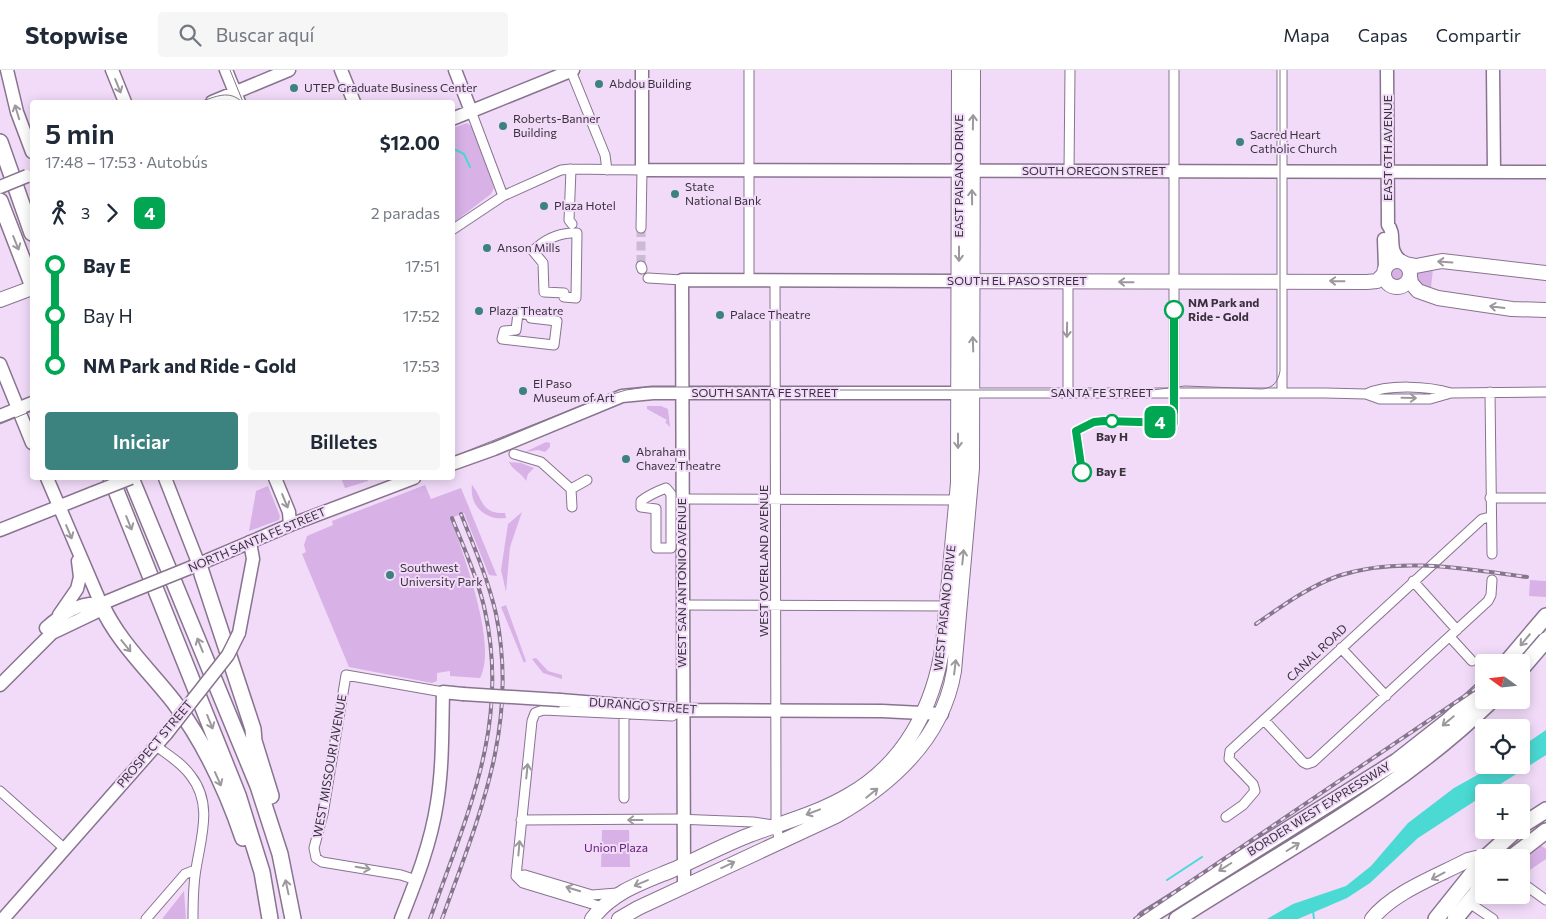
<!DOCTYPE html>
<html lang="es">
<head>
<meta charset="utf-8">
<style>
  body { margin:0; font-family:Commissioner,sans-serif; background:#f6f6f7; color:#1f2937; height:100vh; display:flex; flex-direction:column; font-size:19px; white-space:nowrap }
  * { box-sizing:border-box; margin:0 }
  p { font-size:16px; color:#747a83 }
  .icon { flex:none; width:28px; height:28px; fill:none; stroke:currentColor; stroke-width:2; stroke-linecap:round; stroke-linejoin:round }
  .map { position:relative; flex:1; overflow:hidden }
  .details { position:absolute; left:30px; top:30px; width:425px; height:380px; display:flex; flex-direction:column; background:#fff; border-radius:5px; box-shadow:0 2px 12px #0003 }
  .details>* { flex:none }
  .badge { padding:0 10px; border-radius:8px; font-size:18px; line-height:32px }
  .needle { width:32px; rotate:285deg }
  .buttons { position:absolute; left:1475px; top:584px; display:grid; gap:10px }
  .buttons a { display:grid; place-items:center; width:55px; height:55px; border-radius:5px; background:#fff; box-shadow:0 2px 12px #0003; font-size:25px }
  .map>.badge { position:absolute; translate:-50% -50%; box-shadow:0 0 0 2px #fff }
  .legs { display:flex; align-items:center; gap:8px; height:55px; padding:0 15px; font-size:16px }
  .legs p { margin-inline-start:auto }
  .overview { display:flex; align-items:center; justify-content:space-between; height:85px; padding:0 15px }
  h1 { font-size:28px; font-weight:600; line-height:38px }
  .action { display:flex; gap:10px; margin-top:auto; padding:10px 15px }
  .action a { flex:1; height:58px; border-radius:5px; background:#3c8380; color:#fff; font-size:20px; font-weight:600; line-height:58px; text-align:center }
  .action a+a { background:#f6f6f7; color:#1f2937 }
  ul { padding:0 15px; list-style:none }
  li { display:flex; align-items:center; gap:18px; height:50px; font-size:19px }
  li i { display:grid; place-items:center; width:8px; height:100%; margin:0 6px; background:currentColor }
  li i::after { content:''; width:12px; height:12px; margin:-6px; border:4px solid; border-radius:50%; background:#fff }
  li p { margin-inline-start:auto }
  li:first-child i { background:linear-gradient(#0000 50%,currentColor 0) }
  li:last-child i { background:linear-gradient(currentColor 50%,#0000 0) }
  header { display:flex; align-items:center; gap:30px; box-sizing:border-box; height:70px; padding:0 25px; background:#fff; border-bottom:1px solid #e0e1e3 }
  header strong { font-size:24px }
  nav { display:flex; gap:28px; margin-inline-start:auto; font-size:18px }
  .search { width:350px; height:45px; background:#f6f6f7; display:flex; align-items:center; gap:12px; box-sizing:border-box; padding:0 18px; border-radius:5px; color:#747a83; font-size:19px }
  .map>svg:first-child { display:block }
  .green { fill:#d8b2e6 }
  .water { fill:#4bd9d3 }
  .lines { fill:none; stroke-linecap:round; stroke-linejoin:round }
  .stream { stroke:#4bd9d3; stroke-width:2 }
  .street-tunnel { stroke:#ccb9d3; stroke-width:9; stroke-dasharray:9 4.5; stroke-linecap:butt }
  .street-casing { stroke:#88748f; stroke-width:11 }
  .secondary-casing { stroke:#88748f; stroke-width:15 }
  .primary-casing { stroke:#88748f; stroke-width:16 }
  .highway-casing { stroke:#88748f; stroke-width:18 }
  .street { stroke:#fff; stroke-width:9 }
  .secondary { stroke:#fff; stroke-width:12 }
  .primary { stroke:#fff; stroke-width:14 }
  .highway { stroke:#fff; stroke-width:15 }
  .tram { stroke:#85778a; stroke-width:1 }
  .rail-casing { stroke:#85778a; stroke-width:4 }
  .rail { stroke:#f1dbf9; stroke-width:2; stroke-dasharray:5.5; stroke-linecap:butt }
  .secondary-bridge-casing { stroke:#88748f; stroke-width:15; stroke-linecap:butt }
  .highway-bridge-casing { stroke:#88748f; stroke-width:18; stroke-linecap:butt }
  .secondary-bridge { stroke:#fff; stroke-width:12 }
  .highway-bridge { stroke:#fff; stroke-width:15 }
  .oneway { stroke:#9c989e }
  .line-1-casing { stroke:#fff; stroke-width:11 }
  .line-1 { stroke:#00a651; stroke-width:8 }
  .poi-dot { fill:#3c8380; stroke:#f1dbf9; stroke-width:2 }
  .stop-1-dot { fill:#fff; stroke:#00a651; stroke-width:2.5 }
  .labels { text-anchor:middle; stroke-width:4; stroke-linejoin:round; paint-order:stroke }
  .poi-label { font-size:12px; fill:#3a313d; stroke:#f1dbf9; text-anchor:start }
  .street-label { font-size:12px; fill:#3a313d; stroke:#f1dbf9 }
  .stop-label { font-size:12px; font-weight:bold; fill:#3a313d; stroke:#f1dbf9; text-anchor:start }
  .park-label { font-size:12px; fill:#642078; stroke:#f1dbf9 }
</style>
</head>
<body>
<header>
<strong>Stopwise</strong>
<div class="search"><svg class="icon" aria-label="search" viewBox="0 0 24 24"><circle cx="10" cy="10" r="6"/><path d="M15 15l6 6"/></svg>Buscar aquí</div>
<nav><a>Mapa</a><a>Capas</a><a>Compartir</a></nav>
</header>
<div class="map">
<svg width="1546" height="849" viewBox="0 0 1546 849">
  <rect width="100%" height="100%" fill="#f1dbf9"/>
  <!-- green -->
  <path class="green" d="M467,53L472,57L494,118L491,124L453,153V58Z
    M1388 204a8 8 0 1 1 16 0a8 8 0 1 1-16 0Z
    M1433,199L1431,218L1418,216L1414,202Z
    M647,336H661L668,339L670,357L665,352L667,350L647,339Z
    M546,372L550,373V377L545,382L538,380L525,382Z
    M509,392L521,393L534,398L528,404L526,411C522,403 512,400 509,392Z
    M341,408H367L368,411L345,418Z
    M425,415L431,429L461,418L497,506L489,505L464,443L451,448C463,486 498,573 480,608L450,606V601L437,603V611L432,613L349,597L302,484L306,482L304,475L307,466L333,455L332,451Z
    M472,415C483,428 480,444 505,443L506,448C485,451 469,435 472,415Z
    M268,416L280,446L279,450L249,461L256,421Z
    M522,442L510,477L506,522L501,500L508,454Z
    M1530,510L1546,511V527L1529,526Z
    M506,535L526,591L524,593L501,537Z
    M536,588L548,601L562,605V609L543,603L532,589Z
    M602,760H629L630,797H601Z
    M1539,774L1546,779V789L1521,806V790Z
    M184,821L186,849H162Z"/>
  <!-- water -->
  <path class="water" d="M1546,660V685L1488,722H1484V725L1418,768L1370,813L1347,828L1298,849H1267L1293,834L1346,816L1371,796L1408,753L1454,718L1495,695H1521V677Z"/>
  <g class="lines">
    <!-- stream -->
    <path class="stream" d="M452,78L464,84L470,97
      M1167,810L1202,787
      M1313,841L1314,849"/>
    <!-- street-tunnel -->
    <path class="street-tunnel" d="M641,158V196"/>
    <defs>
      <path id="street" d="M749,0V210
        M1174,0V323
        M571,1L605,85L607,100
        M471,41L503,126
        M571,99L569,150L572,154
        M1069,101L1070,0
        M452,160L503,126L561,100L571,99L642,100L641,158
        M571,163H577L576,228L564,227V223L544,222L543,193L533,181C544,170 556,164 571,163Z
        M641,196L642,199
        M648,208L682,210
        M775,210L776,732V756L780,772
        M1068,211V323
        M518,243L531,245V248L557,251L554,275L502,269L504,261L516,260Z
        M1490,322L1492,484
        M972,323H1325L1366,324L1380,329H1430L1451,323
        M1282,323V0
        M1366,324C1388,314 1428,316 1451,323L1546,322
        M514,384L541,392L571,419L572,437
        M666,418L671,424V478H656V439L641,437V431C649,425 658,421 666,418Z
        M571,419L587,410
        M1490,428H1546
        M682,429L961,430
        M1413,511L1457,560
        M682,535L951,536
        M1450,567L1472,591
        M1341,578L1386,626
        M624,646V728
        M1264,650L1303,692L1307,694L1313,692L1488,531L1491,525L1492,510
        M156,676C168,685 182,693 191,706C213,734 201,767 196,799C193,816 193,832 193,849
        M0,721L65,779
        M1226,747L1243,735L1255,721L1253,714L1229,689L1230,681L1482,449L1490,447
        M521,750L676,749L753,752L773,755
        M516,806L532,651L535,643L543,640L672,646L683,640
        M516,806L525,805L592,825L617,823
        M516,806L523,813L602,837
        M416,810L401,805L322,792L316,788L314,778L323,744L346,605L443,622
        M1521,812L1546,830
        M1468,832L1493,849
        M146,849L185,804L195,800"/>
      <path id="secondary" d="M7,0L17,42L32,82
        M112,0L125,32
        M226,0L239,32
        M341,0L354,32
        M455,0L471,41
        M642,0V100L1546,102
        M1387,0L1388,155C1397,165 1386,179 1401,191
        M1493,0L1494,102
        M212,32L289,0
        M452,49L573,0
        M1384,169L1385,198
        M0,294L32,373
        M0,346L32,333
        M452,394L494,379L622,326L653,323H967
        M47,408L101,534
        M165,408L199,495
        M275,408L289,442L290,455
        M0,460L93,423
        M192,497L290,455L414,408
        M101,534L130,522
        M59,545L77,519L80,507L78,491
        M46,558C60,545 81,531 101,534
        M239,563L253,489L250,472
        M0,615L52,563L96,542L101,534
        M560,630L683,640L882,641L942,644
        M684,816L682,210L959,211
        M3,849L166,664
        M401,849C416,811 431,773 437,733C443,696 442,659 443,622L463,624"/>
      <path id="primary" d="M1384 204a13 13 0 1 1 26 0a13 13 0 1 1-26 0Z
        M1406,194L1416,196L1442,191L1546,203
        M1410,207L1411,213L1418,221L1438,228L1512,239L1546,240
        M962,211L1367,212L1377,211L1383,205
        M0,230L32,218
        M1477,821L1484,804
        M592,849C613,821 644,812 675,799C699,788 722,776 747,766C781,753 817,744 849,725C905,693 934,636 943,574L958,413L959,0
        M619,849L638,838L836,746C892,714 943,668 954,601L972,398L973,0
        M1372,849C1393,822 1438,806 1468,790L1476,788L1484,794"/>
      <path id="highway" d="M0,72L32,163
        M0,131L32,214
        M111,408L238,725L262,802L270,849
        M131,408L258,716L280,784L293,849
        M199,495L253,659L254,671L271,726
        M101,534C118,572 149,600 174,632C204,672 227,721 243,768
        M1507,592L1546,546
        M1521,756L1546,740
        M1485,788L1516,760
        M1511,788L1546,761
        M1145,849L1397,691L1448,651L1484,618
        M1177,849C1286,779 1399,721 1492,630
        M1436,849L1484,789
        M1455,849L1484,814"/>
    </defs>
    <!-- street casing -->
    <use href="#street" class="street-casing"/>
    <!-- secondary casing -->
    <use href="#secondary" class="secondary-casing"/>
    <!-- primary casing -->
    <use href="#primary" class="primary-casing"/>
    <!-- highway casing -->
    <use href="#highway" class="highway-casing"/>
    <!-- street -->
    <use href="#street" class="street"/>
    <!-- secondary -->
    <use href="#secondary" class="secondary"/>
    <!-- primary -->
    <use href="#primary" class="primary"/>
    <!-- highway -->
    <use href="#highway" class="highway"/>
    <!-- tram -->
    <path class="tram" d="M230,0L243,32
      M200,32C215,27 229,19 242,32
      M0,113L32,100
      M0,354L32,341
      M452,387L603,327L626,320L647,317H760L786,320H1152L1185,316L1262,319C1273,318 1278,312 1280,301V0"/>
    <defs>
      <path id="rail" d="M1256,554C1282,536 1308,517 1338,506C1398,486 1466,499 1527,507
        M1515,592L1546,572
        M430,849C467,744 510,655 485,541C478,509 464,478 452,448
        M442,849C479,746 519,656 496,544C488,509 474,477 461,444
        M1135,849L1484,613"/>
    </defs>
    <!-- rail casing -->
    <use href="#rail" class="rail-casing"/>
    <!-- rail -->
    <use href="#rail" class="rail"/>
    <defs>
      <path id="secondary-bridge" d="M0,117L27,106
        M93,423L131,408
        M130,522L192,497
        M463,624L560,630
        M166,664L228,585L239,563"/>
      <path id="highway-bridge" d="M1521,599L1546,570"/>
    </defs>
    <!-- secondary-bridge casing -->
    <use href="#secondary-bridge" class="secondary-bridge-casing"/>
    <!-- highway-bridge casing -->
    <use href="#highway-bridge" class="highway-bridge-casing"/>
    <!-- secondary-bridge -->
    <use href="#secondary-bridge" class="secondary-bridge"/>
    <!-- highway-bridge -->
    <use href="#highway-bridge" class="highway-bridge"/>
  </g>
  <!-- one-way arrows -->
  <defs><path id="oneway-shaft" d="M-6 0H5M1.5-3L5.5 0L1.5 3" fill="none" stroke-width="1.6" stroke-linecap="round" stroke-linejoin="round" transform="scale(1.25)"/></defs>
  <g class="oneway">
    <use href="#oneway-shaft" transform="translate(118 16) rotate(68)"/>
    <use href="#oneway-shaft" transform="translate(17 42) rotate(-107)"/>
    <use href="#oneway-shaft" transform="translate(973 52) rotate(-89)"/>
    <use href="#oneway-shaft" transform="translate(972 127) rotate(-91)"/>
    <use href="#oneway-shaft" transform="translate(16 173) rotate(68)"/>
    <use href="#oneway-shaft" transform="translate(959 184) rotate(90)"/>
    <use href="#oneway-shaft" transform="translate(1445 192) rotate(-176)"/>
    <use href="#oneway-shaft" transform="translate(1337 211) rotate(-179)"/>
    <use href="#oneway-shaft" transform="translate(1126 212) rotate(-179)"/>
    <use href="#oneway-shaft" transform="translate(1497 237) rotate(-173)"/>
    <use href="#oneway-shaft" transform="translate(1067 260) rotate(91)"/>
    <use href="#oneway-shaft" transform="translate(973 274) rotate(-92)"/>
    <use href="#oneway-shaft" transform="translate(1409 328) rotate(1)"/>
    <use href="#oneway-shaft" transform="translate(958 371) rotate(90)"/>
    <use href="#oneway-shaft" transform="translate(285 431) rotate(68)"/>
    <use href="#oneway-shaft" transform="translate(129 453) rotate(68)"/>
    <use href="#oneway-shaft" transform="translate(69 462) rotate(67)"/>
    <use href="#oneway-shaft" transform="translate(963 487) rotate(-84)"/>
    <use href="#oneway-shaft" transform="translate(1525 570) rotate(130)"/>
    <use href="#oneway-shaft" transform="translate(200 575) rotate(-112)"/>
    <use href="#oneway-shaft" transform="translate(126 576) rotate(51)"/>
    <use href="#oneway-shaft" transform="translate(955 597) rotate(-83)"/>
    <use href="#oneway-shaft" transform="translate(1448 651) rotate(140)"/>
    <use href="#oneway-shaft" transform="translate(210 652) rotate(68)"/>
    <use href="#oneway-shaft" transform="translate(527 701) rotate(-84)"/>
    <use href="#oneway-shaft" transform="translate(218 709) rotate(66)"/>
    <use href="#oneway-shaft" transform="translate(872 723) rotate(-39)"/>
    <use href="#oneway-shaft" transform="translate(813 742) rotate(159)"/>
    <use href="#oneway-shaft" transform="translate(635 750) rotate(180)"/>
    <use href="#oneway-shaft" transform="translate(1293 777) rotate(-32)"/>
    <use href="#oneway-shaft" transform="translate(519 778) rotate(-85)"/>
    <use href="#oneway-shaft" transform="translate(728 795) rotate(-25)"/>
    <use href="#oneway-shaft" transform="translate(1225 797) rotate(148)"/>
    <use href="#oneway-shaft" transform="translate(363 798) rotate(10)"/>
    <use href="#oneway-shaft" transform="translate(1438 806) rotate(152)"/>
    <use href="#oneway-shaft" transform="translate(641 813) rotate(157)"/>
    <use href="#oneway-shaft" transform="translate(287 817) rotate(-102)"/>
    <use href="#oneway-shaft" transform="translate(573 819) rotate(-163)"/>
  </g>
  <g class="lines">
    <defs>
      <path id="line-1" d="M1082,402L1076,361L1094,352L1104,351L1174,353V240"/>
    </defs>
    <!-- line-1 casing -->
    <use href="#line-1" class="line-1-casing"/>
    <!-- line-1 -->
    <use href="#line-1" class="line-1"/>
  </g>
  <!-- markers -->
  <g class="poi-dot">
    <circle cx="599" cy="14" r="5"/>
    <circle cx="294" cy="18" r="5"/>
    <circle cx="503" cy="56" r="5"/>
    <circle cx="1240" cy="72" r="5"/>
    <circle cx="675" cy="124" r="5"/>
    <circle cx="544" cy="136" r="5"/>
    <circle cx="487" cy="178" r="5"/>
    <circle cx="479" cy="241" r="5"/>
    <circle cx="720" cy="245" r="5"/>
    <circle cx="523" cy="321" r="5"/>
    <circle cx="626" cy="389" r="5"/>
    <circle cx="390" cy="505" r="5"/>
  </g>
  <g class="stop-1-dot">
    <circle cx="1174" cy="240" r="9"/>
    <circle cx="1112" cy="351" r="6"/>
    <circle cx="1082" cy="402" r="9"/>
  </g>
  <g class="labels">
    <!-- poi labels -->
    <g class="poi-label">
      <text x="609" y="18">Abdou Building</text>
      <text x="304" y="22">UTEP Graduate Business Center</text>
      <text x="513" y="53">Roberts-Banner<tspan x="513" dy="14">Building</tspan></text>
      <text x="1250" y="69">Sacred Heart<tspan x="1250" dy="14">Catholic Church</tspan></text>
      <text x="685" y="121">State<tspan x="685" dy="14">National Bank</tspan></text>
      <text x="554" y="140">Plaza Hotel</text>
      <text x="497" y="182">Anson Mills</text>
      <text x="489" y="245">Plaza Theatre</text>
      <text x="730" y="249">Palace Theatre</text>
      <text x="533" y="318">El Paso<tspan x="533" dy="14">Museum of Art</tspan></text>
      <text x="636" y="386">Abraham<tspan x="636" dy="14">Chavez Theatre</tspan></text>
      <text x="400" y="502">Southwest<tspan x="400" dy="14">University Park</tspan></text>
    </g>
    <!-- street labels -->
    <g class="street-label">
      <text transform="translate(1388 78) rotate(-90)" y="4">EAST 6TH AVENUE</text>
      <text x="1094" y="105">SOUTH OREGON STREET</text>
      <text transform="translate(959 106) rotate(-90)" y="4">EAST PAISANO DRIVE</text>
      <text x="1017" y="215">SOUTH EL PASO STREET</text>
      <text x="765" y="327">SOUTH SANTA FE STREET</text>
      <text x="1102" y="327">SANTA FE STREET</text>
      <text transform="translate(257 470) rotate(-23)" y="4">NORTH SANTA FE STREET</text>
      <text transform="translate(764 491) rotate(-90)" y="4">WEST OVERLAND AVENUE</text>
      <text transform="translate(682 513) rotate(-90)" y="4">WEST SAN ANTONIO AVENUE</text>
      <text transform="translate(945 538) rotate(-84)" y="4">WEST PAISANO DRIVE</text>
      <text transform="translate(1317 583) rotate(-43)" y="4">CANAL ROAD</text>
      <text transform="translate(643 636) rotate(4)" y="4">DURANGO STREET</text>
      <text transform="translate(155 674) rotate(-50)" y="4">PROSPECT STREET</text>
      <text transform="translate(330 696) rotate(-80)" y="4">WEST MISSOURI AVENUE</text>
      <text transform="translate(1319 739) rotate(-32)" y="4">BORDER WEST EXPRESSWAY</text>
    </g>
    <!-- stop labels -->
    <g class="stop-label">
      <text x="1188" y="237">NM Park and<tspan x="1188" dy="14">Ride - Gold</tspan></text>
      <text x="1112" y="371" text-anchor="middle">Bay H</text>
      <text x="1096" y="406">Bay E</text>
    </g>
    <!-- park labels -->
    <g class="park-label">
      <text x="616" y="782">Union Plaza</text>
    </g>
  </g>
</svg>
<div class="buttons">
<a><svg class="needle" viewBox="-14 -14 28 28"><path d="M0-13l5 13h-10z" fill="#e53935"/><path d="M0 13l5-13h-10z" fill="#747a83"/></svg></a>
<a><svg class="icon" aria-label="locate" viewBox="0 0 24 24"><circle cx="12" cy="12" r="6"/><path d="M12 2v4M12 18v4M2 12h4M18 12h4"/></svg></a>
<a>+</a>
<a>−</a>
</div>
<b class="badge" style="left:1160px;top:352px;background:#00a651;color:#fff">4</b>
<section class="details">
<div class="overview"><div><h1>5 min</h1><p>17:48 – 17:53 · Autobús</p></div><b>$12.00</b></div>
<div class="legs"><svg class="icon" aria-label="walk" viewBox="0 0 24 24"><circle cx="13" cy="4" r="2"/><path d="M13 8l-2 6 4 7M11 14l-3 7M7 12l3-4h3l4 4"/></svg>3<svg class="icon" aria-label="forward" viewBox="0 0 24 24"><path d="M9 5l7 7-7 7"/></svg><b class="badge" style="background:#00a651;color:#fff">4</b><p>2 paradas</p></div>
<ul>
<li><i style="color:#00a651"></i><b>Bay E</b><p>17:51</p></li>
<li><i style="color:#00a651"></i><span>Bay H</span><p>17:52</p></li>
<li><i style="color:#00a651"></i><b>NM Park and Ride - Gold</b><p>17:53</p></li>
</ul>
<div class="action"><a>Iniciar</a><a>Billetes</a></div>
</section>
</div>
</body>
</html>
